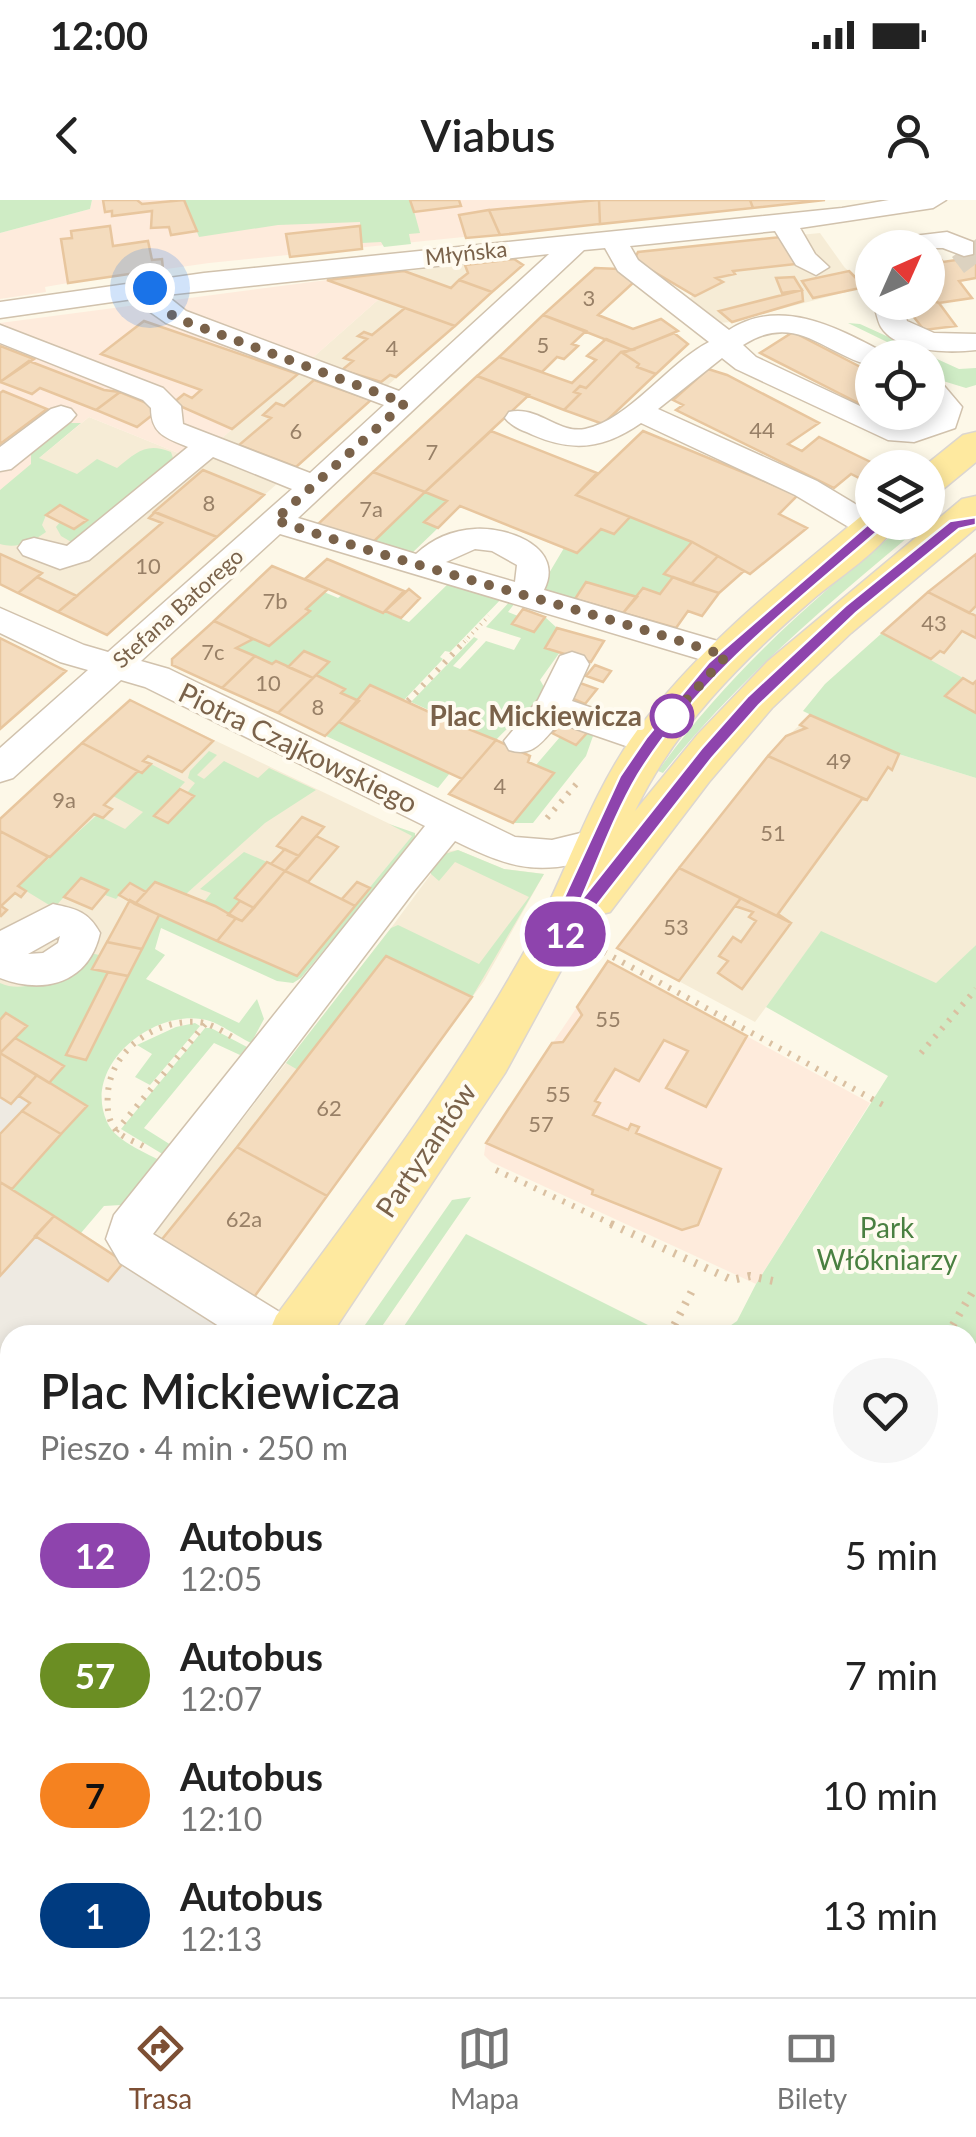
<!DOCTYPE html>
<html lang="pl">
<head>
<meta charset="utf-8">
<style>
  body { margin:0; font-family:Lato,sans-serif; background:#f6f6f6; color:#222; height:100vh; display:flex; flex-direction:column; font-size:38px; white-space:nowrap }
  * { box-sizing:border-box; margin:0 }
  p { font-size:32px; color:#767676 }
  .icon { flex:none; width:55px; height:55px; fill:none; stroke:currentColor; stroke-width:2; stroke-linecap:round; stroke-linejoin:round }
  .map { position:relative; flex:1; overflow:hidden }
  .panel { position:absolute; left:0px; top:1125px; width:978px; height:672px; display:flex; flex-direction:column; background:#fff; border-radius:30px 30px 0 0; box-shadow:0 5px 15px #0003 }
  .panel>* { flex:none }
  .badge { padding:0 20px; border-radius:32px; font-size:35px; line-height:65px }
  .needle { width:65px; rotate:45deg }
  .tools { position:absolute; left:855px; top:30px; display:grid; gap:20px }
  .tools a { display:grid; place-items:center; width:90px; height:90px; border-radius:50%; background:#fff; box-shadow:0 5px 15px #0003; font-size:50px }
  .you { position:absolute; width:50px; height:50px; margin:-25px; border:8px solid #fff; border-radius:50%; background:#1a73e8; box-shadow:0 0 0 15px #1a73e833 }
  .map>.badge { position:absolute; translate:-50% -50%; box-shadow:0 0 0 5px #fff }
  .round { display:grid; place-items:center; flex:none; width:105px; height:105px; border-radius:52px; background:#f6f6f6 }
  .overview { display:flex; align-items:center; justify-content:space-between; height:170px; padding:0 40px }
  h1 { font-size:48px; font-weight:600; line-height:75px }
  ul { padding:0; list-style:none }
  li { display:flex; align-items:center; gap:30px; height:120px; padding:0 40px }
  li div { flex:1 }
  li b { display:block; font-size:38px }
  li em { font-style:normal }
  li .badge { min-width:110px; font-weight:700; text-align:center }
  .status { display:flex; justify-content:space-between; align-items:center; height:70px; padding:0 50px; background:#fff; direction:ltr }
  .status svg { height:28px; fill:currentColor }
  header { display:flex; justify-content:space-between; align-items:center; height:130px; padding:0 40px; background:#fff; font-size:45px; font-weight:600 }
  .menu { display:flex; justify-content:space-around; align-items:center; height:140px; border-top:2px solid #e0e0e0; background:#fff; font-size:28px; color:#767676 }
  .menu a { display:grid; justify-items:center; gap:5px }
  .menu .selected { color:#7d4f34 }
  .map>svg:first-child { display:block }
  .residential { fill:#f6ecd6 }
  .commercial { fill:#feebdc }
  .industrial { fill:#eeeae2 }
  .green { fill:#cfecc5 }
  .water { fill:#bbdbe9; stroke:#a1c9db; stroke-width:2.5 }
  .building { fill:#f4dcbe; stroke:#e8c69e; stroke-width:2.5 }
  .lines { fill:none; stroke-linecap:round; stroke-linejoin:round }
  .minor-tunnel { stroke:#dcd2c0; stroke-width:30; stroke-dasharray:30 15; stroke-linecap:butt }
  .minor-casing { stroke:#d1c2ad; stroke-width:3 }
  .major-casing { stroke:#dcd6d0; stroke-width:3 }
  .path-far2 { stroke:#dac0a1; stroke-width:4; stroke-dasharray:1 5; stroke-linecap:butt }
  .path-far1 { stroke:#dac0a1; stroke-width:6; stroke-dasharray:2.5 8; stroke-linecap:butt }
  .path { stroke:#dac0a1; stroke-width:8; stroke-dasharray:2.5 9; stroke-linecap:butt }
  .minor { fill:#fff; fill-rule:evenodd }
  .major { fill:#fee99f; fill-rule:evenodd }
  .line { fill:#8e44ad; stroke:#fff; stroke-width:2.5 }
  .walk { stroke:#7a624a; stroke-width:10; stroke-dasharray:0 18 }
  .stop-dot { fill:#fff; stroke:#8e44ad; stroke-width:5 }
  .labels { text-anchor:middle; stroke-width:8; stroke-linejoin:round; paint-order:stroke }
  .far-street-label { font-size:22px; fill:#7a624a; stroke:#fffbf0 }
  .number-label { font-size:22px; fill:#988067 }
  .stop-label { font-size:28px; font-weight:bold; fill:#7a624a; stroke:#fffbf0; text-anchor:end }
  .street-label { font-size:28px; fill:#7a624a; stroke:#fffbf0 }
  .park-label { font-size:28px; fill:#4a8041; stroke:#fffbf0 }
</style>
</head>
<body>
<div class="status"><b>12:00</b><svg viewBox="0 0 49 12"><path d="M0 12V9h3v3zM5 12V6h3v6zM10 12V3h3v9zM15 12V0h3v12zM26 1h20v11H26zM47 4h2v5h-2z"/></svg></div>
<header><svg class="icon" aria-label="back" viewBox="0 0 24 24"><path d="M15 5l-7 7 7 7"/></svg>Viabus<svg class="icon" aria-label="person" viewBox="0 0 24 24"><circle cx="12" cy="8" r="4"/><path d="M4 21q1-7 8-7t8 7"/></svg></header>
<div class="map">
<svg width="976" height="1797" viewBox="0 0 976 1797">
  <rect width="100%" height="100%" fill="#fdf8e8"/>
  <!-- residential -->
  <path class="residential" d="M820,33L845,68L865,83V87L732,122L717,123L695,106L697,104L690,98L693,95L634,60L638,52Z
    M514,59L523,65L107,435L0,384V290L89,217L183,255L209,233L222,238L379,99L327,80Z
    M976,354V513L945,496L962,478L882,433Z
    M130,500L413,635L297,776L159,715L67,894L0,853V619Z
    M810,515L876,547L976,578V745L936,784L821,732L755,822L617,748L766,557Z
    M458,650L504,669L544,674L484,781L252,1100L159,1043L154,1033L391,728L431,674L430,665L449,651Z"/>
  <!-- commercial -->
  <path class="commercial" d="M92,0H184L198,31L411,0H825L209,63L68,83L45,87L46,92L0,99V33L90,9Z
    M327,80L379,99L222,238L209,233L183,255L89,217L0,290V123Z
    M608,761L870,903L756,1084L491,962L484,955L486,942Z"/>
  <!-- industrial -->
  <path class="industrial" d="M0,853L87,906L54,1016L230,1126L223,1135H10V1415L0,1428Z"/>
  <!-- green -->
  <path class="green" d="M0,0H92L90,9L0,33Z
    M184,0H411L420,33L409,34L411,44L384,47L381,42L362,43L360,22L278,25L199,37Z
    M848,123L860,124L959,169L976,168V185L966,188L943,181L940,169L928,162V158L918,157Z
    M64,223H81L39,258L77,274L97,259L117,268C137,252 146,242 171,252L174,261L73,343L61,336L56,327L60,322L74,329L86,319L60,305L46,315L42,325L46,332C32,342 17,349 0,344V290L31,264V252Z
    M425,292L447,301L424,322L438,328L409,356L369,346Z
    M630,317L692,342L665,373L673,377L660,394L644,388L637,397L586,382L575,399L539,390L564,348L577,353L601,329L614,334Z
    M907,323H925C831,401 740,477 663,573L658,571C728,473 814,398 907,323Z
    M452,380L505,395L450,452L445,451L440,457L443,459L405,499L357,501L341,493L344,488L316,475L328,461L304,451L288,467L276,461L272,464L236,448L253,439L269,446L309,412L306,409L324,392L338,398L342,395L409,422Z
    M514,397L518,399L508,412L518,416L513,425L534,432L545,417L557,428L545,448L560,452L540,480L547,492C535,508 512,522 496,540L411,502L474,437L478,439L453,466L460,469L486,441L514,450L521,438L486,427Z
    M882,433L963,478L945,496L976,513V578L876,547L803,511L825,484Z
    M339,522L450,573L438,588L326,536Z
    M587,533L593,536L586,556L533,623H513L554,574L536,565L560,537L576,545Z
    M209,551L217,555L197,575L204,579L224,561L258,578L269,568L316,590L265,623L186,694L156,682L146,692L130,684L116,699L105,695L108,690L81,678L54,708L18,686L97,615L125,629L143,612L113,596L138,571L142,573L151,564L185,582L154,615L168,623L194,597L187,593L195,583L188,578L190,571Z
    M389,624L415,633V640L301,778L293,783L277,781L161,728L155,749L165,755L146,779L239,823L257,799L264,819L251,843C236,836 218,821 201,819C150,811 82,867 107,922C116,943 152,955 171,966L138,1004L104,1006L81,1033L12,989L87,906L50,883L64,866L15,838L26,825L6,814L0,820V783C31,797 62,769 86,752L99,755L92,768L108,772L66,854L86,859L159,715L297,776L412,636Z
    M458,650L504,669L544,674L472,797L386,756L298,870L286,863L391,728L398,725L479,764L529,697L455,662L439,681L431,674L430,665L438,656Z
    M244,652L267,662L235,698L240,701L228,715L204,702L211,693L200,689Z
    M821,731L936,783L976,745V1170L968,1188V1135H717L737,1121L756,1084L888,876L766,807Z
    M195,823L200,826L150,885L135,877L152,854L137,845L176,827Z
    M205,828H211L247,847L240,855L214,843L144,928L171,945L174,961L121,929Z
    M471,997L376,1135H358L452,1000Z
    M466,1034L668,1135H398Z
    M976,1589V1797H915L918,1788H968V1611Z
    M10,1669V1788H725L721,1797H0V1683Z"/>
  <!-- water -->
  <path class="water" d="M976,1170V1589L968,1611V1188Z
    M725,1788H918L915,1797H721Z"/>
  <!-- building -->
  <path class="building" d="M103,0H137L142,4L184,0L197,31L171,35L169,27L151,28L152,11L112,16V11L105,12Z
    M410,0H459L461,6L414,12Z
    M599,0H750L753,8L600,24Z
    M599,0L600,24L500,35L489,10Z
    M750,0H825L753,8Z
    M489,10L500,35L466,38L459,15Z
    M110,26L113,46L148,41L152,60L162,59L163,69L68,83L61,39L72,38L71,31Z
    M360,26L362,49L290,57L286,34Z
    M781,37L796,64L733,71L735,74L716,78L723,82L695,96L634,60L638,52Z
    M933,49L943,62L976,57V78L959,81L972,98L939,103L928,98V50Z
    M514,59L523,65L492,92L459,80L468,73L465,65Z
    M595,68L619,69L634,82L598,115L633,129L661,119L678,131L632,150L543,115Z
    M404,71L451,88L459,80L492,92L455,126L327,80Z
    M849,71L865,87L813,98L802,81Z
    M794,77L802,90L782,93L776,78Z
    M802,90L803,101L732,122L719,111Z
    M928,98L939,103L956,126L924,130L902,102H928Z
    M405,108L455,126L396,177L390,175L381,182L342,170L353,161L344,158L367,139L358,136L364,132L372,135Z
    M543,115L586,131L572,144L578,146L564,159L557,157L542,172L499,157Z
    M144,121L298,174L232,229L173,203L184,194L192,198L201,190L101,154Z
    M793,132L872,173V210L760,153Z
    M674,133L688,144L656,174L637,167L639,164L623,153Z
    M606,139L632,150L621,152L586,188L580,186L574,192L580,194L564,210L477,176L499,157L572,183L596,160L587,156Z
    M0,146L34,159L0,182Z
    M621,152L639,164L637,167L656,174L603,224L564,210L580,194L574,192L580,186L586,188Z
    M29,161L104,190L120,192L96,210L40,188L32,194L0,182Z
    M708,169L727,175L819,223L788,244L802,251L819,237L883,268H872V277L867,282L851,274L834,288L676,210L683,205L673,200Z
    M477,176L529,195L425,292L373,272Z
    M314,180L371,200L296,267L239,245L271,218L263,215L276,203L284,206Z
    M3,191L47,209L0,244V193Z
    M120,192L149,204L160,209L137,227L96,210Z
    M491,231L597,273L576,295L630,317L614,334L601,329L577,353L460,306L438,328L424,322L447,301L425,292Z
    M643,231L798,295L779,314L807,328L750,374L692,342L576,295Z
    M203,270L264,295L217,337L154,312Z
    M373,272L425,292L369,346L317,325Z
    M60,305L87,320L74,329L46,315Z
    M155,312L217,337L107,435L58,412L162,323L149,318Z
    M692,342L718,356L691,384L664,374Z
    M0,354L42,373L18,393L0,384Z
    M976,354V406L969,413L928,392Z
    M718,356L744,371L719,393L691,384Z
    M327,359L404,391L383,413L305,379Z
    M272,366L328,389L306,409L310,411L269,446L214,421Z
    M37,377L77,396L58,412L18,393Z
    M673,377L719,393L702,416L688,411L676,428L623,413L643,388L660,394Z
    M586,382L637,397L623,413L575,399Z
    M409,389L420,398L401,418L385,411Z
    M928,392L976,416V438L962,431L944,453L940,451L931,459L882,433Z
    M523,409L545,417L534,432L512,424Z
    M214,421L253,439L236,448L255,456L222,488L172,465V459Z
    M557,428L604,441L591,462L545,448Z
    M0,438L66,471L0,529Z
    M304,451L329,462L313,478L288,467Z
    M255,456L272,464L276,461L313,478L278,513L222,488Z
    M595,465L611,471L603,482L586,476Z
    M316,475L345,489L341,493L359,501L325,536L278,513Z
    M963,478L973,484L976,481V513L945,496Z
    M580,483L597,489L585,504L569,497Z
    M370,485L451,522L496,540L462,579L339,522Z
    M130,500L213,541L182,572L148,556L143,561L151,564L142,573L82,543Z
    M810,515L899,554L892,570L888,567L867,600L768,556L786,536L806,528L800,525Z
    M564,522L587,533L576,545L552,533Z
    M496,540L530,556L528,562L554,573L513,623L449,594Z
    M82,543L138,571L104,605L112,609L103,618L94,614L50,657L0,631V619Z
    M768,556L867,600L862,599L778,714L791,723L679,668Z
    M180,589L194,596L168,623L154,616Z
    M302,617L324,627L299,656L277,646Z
    M0,631L48,657L18,686L26,691L21,697L15,693L1,706L7,710L1,716L0,715Z
    M316,636L338,647L308,682L285,671Z
    M285,649L299,656L285,671L271,664Z
    M267,662L285,671L254,708L235,698Z
    M679,668L741,698L679,781L617,748Z
    M285,671L355,706L297,776L217,741L236,718L242,721Z
    M81,678L108,690L92,709L64,697Z
    M155,682L215,706L236,718L217,741L135,704Z
    M357,682L370,688L355,706L342,699Z
    M130,683L146,692L135,704L119,695Z
    M741,698L791,723L742,789L718,773L728,761L719,756L733,737L741,742L756,721L749,717L753,712L735,706Z
    M130,700L159,715L142,749L107,742Z
    M240,701L254,708L242,721L228,715Z
    M107,742L142,749L128,776L92,769Z
    M386,756L472,797L327,996L237,947Z
    M608,761L747,836L706,907L666,888L688,851L664,840L639,881L615,869L595,901L600,903L593,915L628,930L631,924L639,927L636,933L721,969L698,1025L682,1030L592,994L593,990L486,943L552,843L563,842L582,815L577,807Z
    M108,772L128,776L86,860L66,855Z
    M6,813L27,826L0,853V820Z
    M15,838L64,866L49,883L0,853Z
    M0,853L37,875L11,904L0,897Z
    M37,875L87,906L61,934L22,911L30,903L19,896Z
    M22,911L61,934L12,989L0,982V934Z
    M237,947L327,996L252,1100L159,1043Z
    M0,982L54,1016L0,1076Z
    M54,1016L124,1062L108,1081L35,1036Z
    M0,1278L10,1285V1415L0,1428Z
    M10,1681V1788H298L292,1797H0V1696Z"/>
  <g class="lines">
    <!-- minor-tunnel -->
    <path class="minor-tunnel" d="M964,48L976,64"/>
    <defs>
      <path id="minor" d="M889,0H946L933,8L800,28L815,54L829,67L816,75L796,65L775,31L630,46L638,60L729,130C780,97 836,127 883,152L887,158H872V166C824,154 796,111 743,145L756,157L894,222L911,224L930,217L928,179L940,181L962,207L955,228L914,242L888,240L736,169L722,158L658,209L817,281L872,314V322H885L889,328L884,335H862L795,295L641,223C605,248 574,253 533,235C522,230 512,227 505,218L509,212C537,205 558,234 585,229C629,220 668,163 709,142L618,71L605,48L584,50L298,318L416,354C432,339 453,330 475,329C510,327 565,348 544,390L738,447L743,455L738,463L726,467L280,334L141,461L169,469L515,637L552,640L597,629L610,633L616,643L610,653C546,677 515,671 455,641L414,691L153,1034L291,1119L297,1135H233L120,1063L106,1039L114,1015L425,626L145,487L121,480L13,578L0,582V548L88,470L60,462L0,433V408L84,445L108,452L292,289L213,257L89,360L60,369L23,355L18,348L23,341L34,338L67,346L188,247C166,238 151,234 151,208L143,200L0,143V125L163,188L181,206L183,224L310,273L384,205L166,123L146,109L140,98L0,118V102L204,73L842,8ZM549,54L399,191L186,111L166,95ZM475,349L492,351L517,365L515,382L446,362Z
        M947,32L973,42V54L964,56L943,48H872V54L867,48L880,40Z
        M873,102H901L907,121L934,133L976,134V150C950,153 897,153 881,127C877,120 876,110 873,102Z
        M61,206L71,209L76,215L71,221L11,269L0,271V247L51,209Z
        M572,452L584,456L589,464L572,501L665,533L670,542L665,551L652,555L559,523C543,540 534,558 509,550L504,541L538,500L560,456Z
        M53,704C76,709 88,711 100,733C89,783 44,795 0,778V731ZM60,736L58,743L43,753L28,754Z"/>
      <path id="major" d="M976,232V262L942,290L928,294V268H922L963,235Z
        M976,296V328L851,433L772,508L709,582L610,712L590,717L505,873L331,1135H268L276,1116C365,996 455,877 527,747C566,676 588,598 636,532C699,446 784,380 865,313L872,311V322H898C879,353 840,376 812,400C743,460 675,527 635,611L698,534L768,461L962,299Z
        M10,1501V1579L0,1583V1506Z"/>
    </defs>
    <!-- minor casing -->
    <use href="#minor" class="minor-casing"/>
    <!-- major casing -->
    <use href="#major" class="major-casing"/>
    <!-- path-far2 -->
    <path class="path-far2" d="M464,442L489,416"/>
    <!-- path-far1 -->
    <path class="path-far1" d="M408,501L466,440
      M547,618L578,582
      M604,752L885,906
      M921,853L976,789
      M116,931L206,823
      M143,946C134,941 123,938 116,930C107,920 107,905 108,892C112,849 156,819 198,822C211,823 223,832 234,838
      M496,970L616,1026"/>
    <!-- path -->
    <path class="path" d="M611,1024L732,1080L750,1076L773,1081
      M669,1135L694,1087
      M947,1135L976,1086
      M377,1797L381,1788
      M626,1797L629,1788"/>
    <!-- minor -->
    <use href="#minor" class="minor"/>
    <!-- major -->
    <use href="#major" class="major"/>
  </g>
  <!-- line -->
  <path class="line" d="M976,317V325L959,329L856,413L759,505L712,558L552,763H539L536,758L620,576L646,538L709,462L874,319H884V326C797,402 699,475 638,575C615,614 599,659 581,700L701,549L748,496L845,406L950,321Z"/>
  <g class="lines">
    <!-- walk -->
    <path class="walk" d="M150,88L156,103L176,118L405,203L275,320C424,371 577,406 726,456L672,516"/>
  </g>
  <!-- markers -->
  <circle class="stop-dot" cx="672" cy="516" r="20"/>
  <g class="labels">
    <!-- far-street labels -->
    <g class="far-street-label">
      <text transform="translate(466 53) rotate(-6)" y="8">Młyńska</text>
      <text transform="translate(178 408) rotate(-42)" y="8">Stefana Batorego</text>
    </g>
    <!-- number labels -->
    <g class="number-label">
      <text x="589" y="106">3</text>
      <text x="543" y="153">5</text>
      <text x="392" y="156">4</text>
      <text x="762" y="238">44</text>
      <text x="296" y="239">6</text>
      <text x="432" y="260">7</text>
      <text x="209" y="311">8</text>
      <text x="371" y="317">7a</text>
      <text x="148" y="374">10</text>
      <text x="275" y="409">7b</text>
      <text x="934" y="431">43</text>
      <text x="213" y="460">7c</text>
      <text x="268" y="491">10</text>
      <text x="318" y="515">8</text>
      <text x="839" y="569">49</text>
      <text x="500" y="594">4</text>
      <text x="64" y="608">9a</text>
      <text x="773" y="641">51</text>
      <text x="676" y="735">53</text>
      <text x="608" y="827">55</text>
      <text x="558" y="902">55</text>
      <text x="329" y="916">62</text>
      <text x="541" y="932">57</text>
      <text x="244" y="1027">62a</text>
    </g>
    <!-- stop labels -->
    <g class="stop-label">
      <text x="642" y="526">Plac Mickiewicza</text>
    </g>
    <!-- street labels -->
    <g class="street-label">
      <text transform="translate(298 548) rotate(26)" y="10">Piotra Czajkowskiego</text>
      <text transform="translate(426 950) rotate(-56)" y="10">Partyzantów</text>
    </g>
    <!-- park labels -->
    <g class="park-label">
      <text x="887" y="1038">Park<tspan x="887" dy="32">Włókniarzy</tspan></text>
    </g>
  </g>
</svg>
<div class="tools">
<a><svg class="needle" viewBox="-14 -14 28 28"><path d="M0-13l5 13h-10z" fill="#e53935"/><path d="M0 13l5-13h-10z" fill="#767676"/></svg></a>
<a><svg class="icon" aria-label="locate" viewBox="0 0 24 24"><circle cx="12" cy="12" r="6"/><path d="M12 2v4M12 18v4M2 12h4M18 12h4"/></svg></a>
<a><svg class="icon" aria-label="layers" viewBox="0 0 24 24"><path d="M12 4l9 5-9 5-9-5zM3 14l9 5 9-5"/></svg></a>
</div>
<div class="you" style="left:150px;top:88px"></div>
<b class="badge" style="left:565px;top:734px;background:#8e44ad;color:#fff">12</b>
<section class="panel">
<div class="overview"><div><h1>Plac Mickiewicza</h1><p>Pieszo · 4 min · 250 m</p></div><a class="round"><svg class="icon" aria-label="heart" viewBox="0 0 24 24"><path d="M12 20l-8-8c-3-5 5-10 8-4 3-6 11-1 8 4z"/></svg></a></div>
<ul>
<li><span class="badge" style="background:#8e44ad;color:#fff">12</span><div><b>Autobus</b><p>12:05</p></div><em>5 min</em></li>
<li><span class="badge" style="background:#6b8e23;color:#fff">57</span><div><b>Autobus</b><p>12:07</p></div><em>7 min</em></li>
<li><span class="badge" style="background:#f58220;color:#111">7</span><div><b>Autobus</b><p>12:10</p></div><em>10 min</em></li>
<li><span class="badge" style="background:#003b80;color:#fff">1</span><div><b>Autobus</b><p>12:13</p></div><em>13 min</em></li>
</ul>
</section>
</div>
<nav class="menu">
<a class="selected"><svg class="icon" aria-label="directions" viewBox="0 0 24 24"><path d="M12 3l9 9-9 9-9-9zM9 14v-3h6M13 9l2 2-2 2"/></svg>Trasa</a>
<a><svg class="icon" aria-label="map" viewBox="0 0 24 24"><path d="M3 6l6-2 6 2 6-2v14l-6 2-6-2-6 2zM9 4v14M15 6v14"/></svg>Mapa</a>
<a><svg class="icon" aria-label="tickets" viewBox="0 0 24 24"><path d="M3 7h18v10H3zM15 7v10"/></svg>Bilety</a>
</nav>
</body>
</html>
